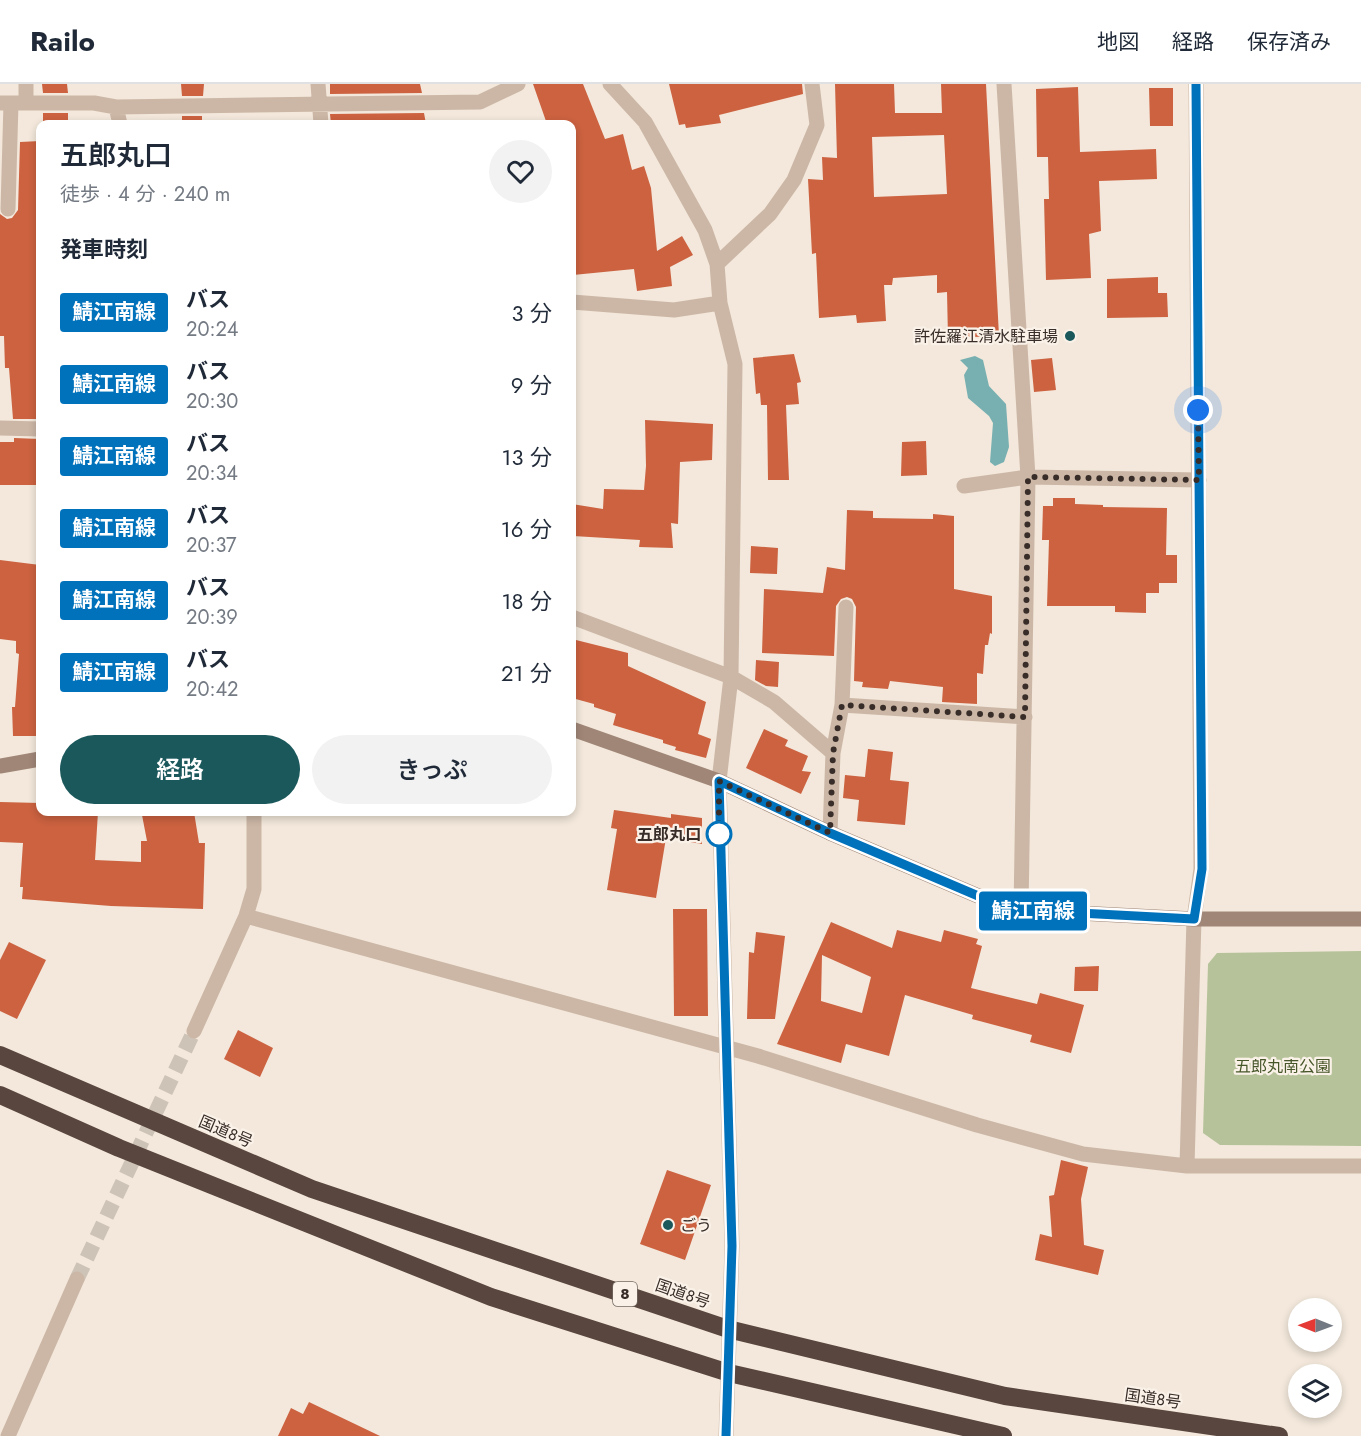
<!DOCTYPE html>
<html lang="ja">
<head>
<meta charset="utf-8">
<style>
  body { margin:0; font-family:Jost,"Noto Sans JP",sans-serif; background:#f2f2f3; color:#1f2937; height:100vh; display:flex; flex-direction:column; font-size:22px; white-space:nowrap }
  * { box-sizing:border-box; margin:0 }
  p { font-size:20px; color:#747a83 }
  .icon { flex:none; width:33px; height:33px; fill:none; stroke:currentColor; stroke-width:2; stroke-linecap:round; stroke-linejoin:round }
  .map { position:relative; flex:1; overflow:hidden }
  .details { position:absolute; left:36px; top:36px; width:540px; height:696px; display:flex; flex-direction:column; background:#fff; border-radius:12px; box-shadow:0 3px 9px #0003 }
  .details>* { flex:none }
  .badge { padding:0 12px; border-radius:4px; font-size:21px; line-height:39px }
  .needle { width:39px; rotate:271deg }
  .buttons { position:absolute; left:1288px; top:1214px; display:grid; gap:12px }
  .buttons a { display:grid; place-items:center; width:54px; height:54px; border-radius:50%; background:#fff; box-shadow:0 3px 9px #0003; font-size:30px }
  .you { position:absolute; width:30px; height:30px; margin:-15px; border:4px solid #fff; border-radius:50%; background:#1a73e8; box-shadow:0 0 0 9px #1a73e833 }
  .map>.badge { position:absolute; translate:-50% -50%; box-shadow:0 0 0 3px #fff }
  h2 { padding:0 24px; font-size:22px; line-height:54px }
  .round { display:grid; place-items:center; flex:none; width:63px; height:63px; border-radius:32px; background:#f2f2f3 }
  .headline { display:flex; align-items:center; justify-content:space-between; height:102px; padding:0 24px }
  h1 { font-size:28px; font-weight:600; line-height:45px }
  .primary-button { display:flex; gap:12px; margin-top:auto; padding:12px 24px }
  .primary-button a { flex:1; height:69px; border-radius:36px; background:#1b585c; color:#fff; font-size:24px; font-weight:600; line-height:69px; text-align:center }
  .primary-button a+a { background:#f2f2f3; color:#1f2937 }
  ul { padding:0; list-style:none }
  li { display:flex; align-items:center; gap:18px; height:72px; padding:0 24px }
  li div { flex:1 }
  li b { display:block; font-size:22px }
  li em { font-style:normal }
  li .badge { min-width:66px; font-weight:700; text-align:center }
  header { display:flex; align-items:center; gap:36px; box-sizing:border-box; height:84px; padding:0 30px; background:#fff; border-bottom:2px solid #e0e1e3 }
  header strong { font-size:28px }
  nav { display:flex; gap:33px; margin-inline-start:auto; font-size:21px }
  .map>svg:first-child { display:block }
  .green { fill:#b6c39a }
  .water { fill:#78b0b2 }
  .building { fill:#cc6240; fill-rule:evenodd }
  .lines { fill:none; stroke-linecap:round; stroke-linejoin:round }
  .street-tunnel { stroke:#cec3b7; stroke-width:15; stroke-dasharray:15 8; stroke-linecap:butt }
  .street { stroke:#ccb7a6; stroke-width:15 }
  .secondary { stroke:#a08677; stroke-width:15 }
  .highway { stroke:#59463e; stroke-width:18 }
  .line-casing { stroke:#fff; stroke-width:14 }
  .line { stroke:#0072bc; stroke-width:9 }
  .walk { stroke:#382d28; stroke-width:6; stroke-dasharray:0 10.8 }
  .poi-dot { fill:#1b585c; stroke:#faf2e8; stroke-width:2 }
  .stop-dot { fill:#fff; stroke:#0072bc; stroke-width:3 }
  .labels { text-anchor:middle; stroke-width:4.5; stroke-linejoin:round; paint-order:stroke }
  .shield { fill:#faf2e8; stroke:#726862; stroke-width:1.5 }
  .shield-label { font-size:15px; font-weight:bold; fill:#382d28 }
  .poi-label { font-size:16px; fill:#382d28; stroke:#faf2e8; text-anchor:end }
  .stop-label { font-size:16px; font-weight:bold; fill:#382d28; stroke:#faf2e8; text-anchor:end }
  .park-label { font-size:16px; fill:#47572a; stroke:#faf2e8 }
  .street-label { font-size:16px; fill:#382d28; stroke:#faf2e8 }
</style>
</head>
<body>
<header>
<strong>Railo</strong>
<nav><a>地図</a><a>経路</a><a>保存済み</a></nav>
</header>
<div class="map">
<svg width="1361" height="1352" viewBox="0 0 1361 1352">
  <rect width="100%" height="100%" fill="#f3e8db"/>
  <!-- green -->
  <path class="green" d="M1361,867V1062L1220,1061L1203,1049L1208,880L1217,869Z"/>
  <!-- water -->
  <path class="water" d="M975,272L983,276L989,302L1006,320L1009,363L1004,378L995,382L990,378L993,339L989,332L968,314L964,291L968,284L960,276Z"/>
  <!-- building -->
  <path class="building" d="M42,0H67L68,9H43Z
    M181,0H204L203,12H182Z
    M330,0H420L422,9L330,10Z
    M533,0H583L605,55L623,50L632,86L644,82L651,104L657,167L682,152L693,171L670,183L672,202L637,207L634,185L573,191L572,40H547Z
    M669,0H802L803,10L719,31L721,39L686,44L685,40L679,41Z
    M835,0H894L895,29H942L941,0H986L999,252L948,254L947,208L937,209V191L893,194L892,201H884L886,237L857,239L856,231L819,234L816,169L812,170L808,95L823,96L822,73L837,74ZM944,51L947,110L874,113L872,53Z
    M1078,3L1080,68L1156,65L1157,95L1099,97L1101,147L1089,150L1091,194L1046,196L1044,115H1049L1048,73H1037L1036,5Z
    M1149,4H1173V42H1150Z
    M43,29H68V40H43Z
    M424,29L426,40H331L330,30Z
    M182,32H202V40H182Z
    M40,57V335H13L9,284H5L4,252H0V130L7,135L12,134L18,126L20,58Z
    M1158,193V209H1167L1168,233L1107,234V195Z
    M794,270L801,298L797,299L799,320L786,321L789,396H768L767,321H761L760,309L756,310L753,274Z
    M1052,274L1056,306L1034,308L1031,276Z
    M645,336L713,340L712,376L680,378L678,440L671,439L673,464L639,463L640,456L573,452L572,420L603,425L604,405L644,406L646,382Z
    M14,354L40,355V401H0V358H14Z
    M926,357L927,391L901,392L902,358Z
    M1053,414H1075V420L1103,421V423L1167,424L1166,471H1177V499H1159V509H1146V529L1115,528V522H1047L1049,456H1042L1043,422H1053Z
    M847,426L873,427V434L933,435V430L954,432V505L992,512V550L990,549L988,561H985L983,590L977,589V620L942,618L943,603L890,597L888,605L862,603L863,598L854,597L856,523L852,515L847,513L841,515L836,522L834,572L762,569L764,505L823,509L827,483L845,486Z
    M751,462L778,464L777,490L750,489Z
    M0,476L40,481V652H13L12,623H15L19,570L16,569V557L0,555Z
    M576,556L628,569V582L706,618L698,650L711,655L706,674L675,666L676,663L663,659V656L613,641L616,630L594,623V620L572,614V575Z
    M756,576L779,578L778,603L766,602L755,596Z
    M764,645L788,656L785,662L808,672L802,687L811,688L801,710L746,684Z
    M868,665L893,668L890,696L909,698L905,741L857,737L859,716L843,714L845,691L865,693Z
    M0,718L40,719V728H98L95,776L141,778V757H147L142,731L158,728H194L199,759H205L203,825L111,822L22,815L23,803H20L23,759L0,758Z
    M614,726L671,734V730L702,734V760L666,754L656,814L607,806L617,745L611,744Z
    M673,825H707L708,932H674Z
    M831,838L892,864L897,846L941,858L944,846L978,855L976,860L982,862L971,904L1037,920L1040,909L1084,921L1071,969L1030,958L1032,951L972,935L973,931L905,911L889,972L846,960L841,979L777,960ZM822,871L871,893L862,929L821,917Z
    M756,848L785,852L775,935H747L749,868L754,869Z
    M9,858L46,876L17,935L0,927V876Z
    M1099,882L1098,907H1074L1075,883Z
    M238,946L273,964L260,993L224,975Z
    M1061,1076L1088,1083L1081,1115L1084,1161L1104,1166L1098,1191L1035,1176L1040,1150L1052,1153L1049,1112L1054,1111Z
    M667,1086L711,1101L685,1176L640,1160Z
    M309,1318L380,1352H278L291,1324L303,1330Z"/>
  <g class="lines">
    <!-- street-tunnel -->
    <path class="street-tunnel" d="M77,1195L194,947"/>
    <!-- street -->
    <path class="street" d="M318,0L321,40
      M610,0L645,38L705,146L717,180L720,219L735,280L731,593L719,697L732,1162L726,1352
      M1004,0L1028,393L1021,826
      M0,19H94L116,23L480,18L518,0
      M26,19V0
      M116,23L120,40
      M8,125L11,19
      M717,180L770,130L794,96L817,41L812,0
      M572,218L674,226L720,219
      M0,344L40,345
      M964,402L1028,393L1199,396
      M572,533L731,593L774,618L833,669
      M842,621L846,523
      M830,749L833,669L842,621L1025,633
      M246,832L758,972L977,1041L1083,1070L1187,1082H1361
      M194,947L246,832L254,805V728
      M1187,1082L1194,835L1201,785L1196,0
      M8,1352L77,1195"/>
    <!-- secondary -->
    <path class="secondary" d="M572,645L719,697L830,749L990,817L1021,826L1194,835H1361
      M0,682L40,675"/>
    <!-- highway -->
    <path class="highway" d="M0,971L312,1105L728,1245L1005,1312L1279,1352
      M0,1011L119,1064L491,1213L729,1289L1003,1352"/>
  </g>
  <g class="lines">
    <defs>
      <path id="line" d="M726,1352L732,1162L719,697L830,749L990,817L1021,826L1194,835L1202,785L1196,0"/>
    </defs>
    <!-- line casing -->
    <use href="#line" class="line-casing"/>
    <!-- line -->
    <use href="#line" class="line"/>
    <!-- walk -->
    <path class="walk" d="M719,750V697L830,749L833,669L842,621L1025,633L1028,393L1199,396L1198,326"/>
  </g>
  <!-- markers -->
  <g class="poi-dot">
    <circle cx="1070" cy="252" r="6"/>
    <circle cx="668" cy="1141" r="6"/>
  </g>
  <circle class="stop-dot" cx="719" cy="750" r="12"/>
  <g class="labels">
    <!-- shield labels -->
    <rect class="shield" x="613" y="1198" width="24" height="24" rx="4.5"/>
    <g class="shield-label">
      <text x="625" y="1215">8</text>
    </g>
    <!-- poi labels -->
    <g class="poi-label">
      <text x="1058" y="258">許佐羅江清水駐車場</text>
      <text x="680" y="1147" text-anchor="start">ごう</text>
    </g>
    <!-- stop labels -->
    <g class="stop-label">
      <text x="701" y="756">五郎丸口</text>
    </g>
    <!-- park labels -->
    <g class="park-label">
      <text x="1283" y="988">五郎丸南公園</text>
    </g>
    <!-- street labels -->
    <g class="street-label">
      <text transform="translate(226 1047) rotate(23)" y="6">国道8号</text>
      <text transform="translate(683 1209) rotate(19)" y="6">国道8号</text>
      <text transform="translate(1153 1314) rotate(8)" y="6">国道8号</text>
    </g>
  </g>
</svg>
<div class="buttons">
<a><svg class="needle" viewBox="-14 -14 28 28"><path d="M0-13l5 13h-10z" fill="#e53935"/><path d="M0 13l5-13h-10z" fill="#747a83"/></svg></a>
<a><svg class="icon" aria-label="layers" viewBox="0 0 24 24"><path d="M12 4l9 5-9 5-9-5zM3 14l9 5 9-5"/></svg></a>
</div>
<div class="you" style="left:1198px;top:326px"></div>
<b class="badge" style="left:1033px;top:827px;background:#0072bc;color:#fff">鯖江南線</b>
<section class="details">
<div class="headline"><div><h1>五郎丸口</h1><p>徒歩 · 4 分 · 240 m</p></div><a class="round"><svg class="icon" aria-label="heart" viewBox="0 0 24 24"><path d="M12 20l-8-8c-3-5 5-10 8-4 3-6 11-1 8 4z"/></svg></a></div>
<h2>発車時刻</h2>
<ul>
<li><span class="badge" style="background:#0072bc;color:#fff">鯖江南線</span><div><b>バス</b><p>20:24</p></div><em>3 分</em></li>
<li><span class="badge" style="background:#0072bc;color:#fff">鯖江南線</span><div><b>バス</b><p>20:30</p></div><em>9 分</em></li>
<li><span class="badge" style="background:#0072bc;color:#fff">鯖江南線</span><div><b>バス</b><p>20:34</p></div><em>13 分</em></li>
<li><span class="badge" style="background:#0072bc;color:#fff">鯖江南線</span><div><b>バス</b><p>20:37</p></div><em>16 分</em></li>
<li><span class="badge" style="background:#0072bc;color:#fff">鯖江南線</span><div><b>バス</b><p>20:39</p></div><em>18 分</em></li>
<li><span class="badge" style="background:#0072bc;color:#fff">鯖江南線</span><div><b>バス</b><p>20:42</p></div><em>21 分</em></li>
</ul>
<div class="primary-button"><a>経路</a><a>きっぷ</a></div>
</section>
</div>
</body>
</html>
